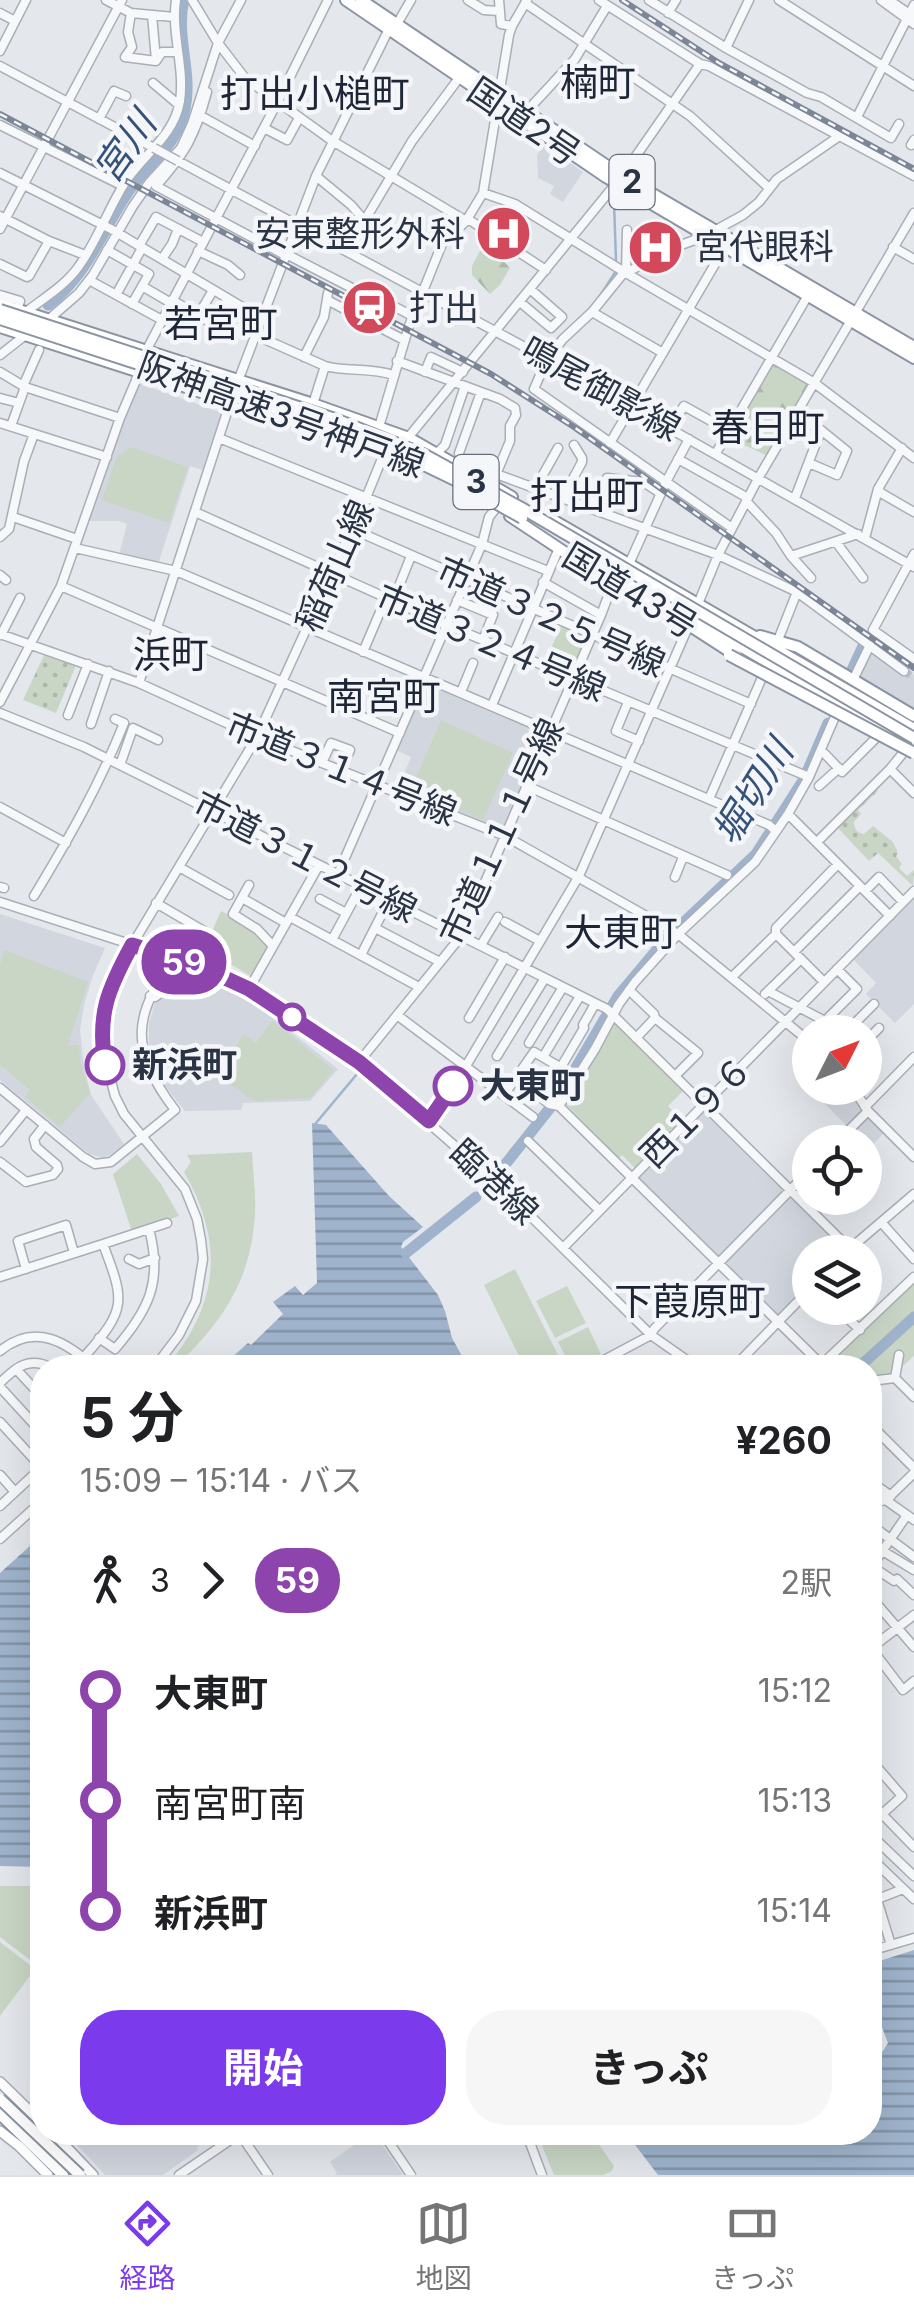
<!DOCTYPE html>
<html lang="ja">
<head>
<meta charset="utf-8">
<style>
  body { margin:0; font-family:Inter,"Noto Sans JP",sans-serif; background:#f6f6f6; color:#202124; height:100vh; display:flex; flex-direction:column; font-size:38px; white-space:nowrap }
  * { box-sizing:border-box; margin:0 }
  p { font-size:32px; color:#757577 }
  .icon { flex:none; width:55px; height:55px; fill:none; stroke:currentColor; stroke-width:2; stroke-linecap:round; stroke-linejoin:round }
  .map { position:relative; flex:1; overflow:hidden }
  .drawer { position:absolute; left:30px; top:1355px; width:852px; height:790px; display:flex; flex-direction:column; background:#fff; border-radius:40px; box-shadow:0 10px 40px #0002 }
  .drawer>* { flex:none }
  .badge { padding:0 20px; border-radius:32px; font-size:35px; line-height:65px }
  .needle { width:65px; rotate:48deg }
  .buttons { position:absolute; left:792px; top:1015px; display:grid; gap:20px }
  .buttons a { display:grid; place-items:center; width:90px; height:90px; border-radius:50%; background:#fff; box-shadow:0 10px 40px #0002; font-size:50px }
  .map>.badge { position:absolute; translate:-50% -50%; box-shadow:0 0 0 5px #fff }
  .legs { display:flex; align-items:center; gap:15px; height:110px; padding:0 50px; font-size:32px }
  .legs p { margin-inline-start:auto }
  .summary { display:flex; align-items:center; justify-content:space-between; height:170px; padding:0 50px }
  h1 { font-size:55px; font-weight:700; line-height:75px }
  .button { display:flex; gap:20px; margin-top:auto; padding:20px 50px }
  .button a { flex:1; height:115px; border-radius:40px; background:#7c3aed; color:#fff; font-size:40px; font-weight:700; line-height:115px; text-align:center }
  .button a+a { background:#f6f6f6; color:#202124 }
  ul { padding:0 50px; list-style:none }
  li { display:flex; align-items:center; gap:35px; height:110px; font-size:38px }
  li i { display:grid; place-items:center; width:15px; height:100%; margin:0 12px; background:currentColor }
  li i::after { content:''; width:25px; height:25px; margin:-12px; border:8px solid; border-radius:50%; background:#fff }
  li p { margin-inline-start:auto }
  li:first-child i { background:linear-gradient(#0000 50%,currentColor 0) }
  li:last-child i { background:linear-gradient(currentColor 50%,#0000 0) }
  .tab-bar { display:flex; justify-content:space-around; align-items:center; height:140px; border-top:2px solid #e0e0e0; background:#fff; font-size:28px; color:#757577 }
  .tab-bar a { display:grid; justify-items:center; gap:5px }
  .tab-bar .selected { color:#7c3aed }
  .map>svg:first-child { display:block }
  .built { fill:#d2d6de }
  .green { fill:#c9d6c5 }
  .forest { fill:url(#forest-firs) }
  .garden { fill:url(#garden-dots) }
  .water { fill:url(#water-rules) }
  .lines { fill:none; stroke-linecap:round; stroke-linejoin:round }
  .stream { stroke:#9fb4cc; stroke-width:2.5 }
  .river { stroke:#9fb4cc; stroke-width:11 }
  .minor-tunnel { stroke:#bfc3cb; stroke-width:8; stroke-dasharray:8 4; stroke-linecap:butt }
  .minor-casing { stroke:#a9aeb7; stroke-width:11 }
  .major-casing { stroke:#a3abb8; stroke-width:12 }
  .highway-casing { stroke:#8b94a3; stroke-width:14 }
  .minor { stroke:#f7f8fa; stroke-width:8 }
  .major { stroke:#fff; stroke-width:9 }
  .highway { stroke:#fff; stroke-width:10 }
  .rail-casing { stroke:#7d8696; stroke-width:6 }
  .rail { stroke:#f4f6f9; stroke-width:2.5; stroke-dasharray:8; stroke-linecap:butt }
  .minor-bridge-casing { stroke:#a9aeb7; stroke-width:11; stroke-linecap:butt }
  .highway-bridge-casing { stroke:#8b94a3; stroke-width:14; stroke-linecap:butt }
  .minor-bridge { stroke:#f7f8fa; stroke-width:8 }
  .highway-bridge { stroke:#fff; stroke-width:10 }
  .line-1-casing { stroke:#fff; stroke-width:22 }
  .line-1 { stroke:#8e44ad; stroke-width:15 }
  .stop-1-dot { fill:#fff; stroke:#8e44ad; stroke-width:5 }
  .labels { text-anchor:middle; stroke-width:9; stroke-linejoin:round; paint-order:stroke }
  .shield { fill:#f4f6f9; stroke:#676e7b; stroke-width:2.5 }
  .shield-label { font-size:32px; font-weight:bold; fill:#2b3445 }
  .street-label { font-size:35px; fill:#2b3445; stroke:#f4f6f9 }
  .poi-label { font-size:35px; fill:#2b3445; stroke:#f4f6f9; text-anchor:start }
  .stop-label { font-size:35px; font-weight:bold; fill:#2b3445; stroke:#f4f6f9; text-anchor:start }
  .neighbourhood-label { font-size:38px; fill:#1d2536; stroke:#f4f6f9 }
  .water-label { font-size:38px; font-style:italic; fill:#34527a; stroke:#f4f6f9 }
</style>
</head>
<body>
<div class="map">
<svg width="914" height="2175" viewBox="0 0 914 2175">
  <defs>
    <pattern id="forest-firs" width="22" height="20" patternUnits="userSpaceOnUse" patternTransform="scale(2.5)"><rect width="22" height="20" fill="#c9d6c5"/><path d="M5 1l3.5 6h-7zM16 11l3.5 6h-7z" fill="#adb8ab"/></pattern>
    <pattern id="garden-dots" width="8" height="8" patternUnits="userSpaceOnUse" patternTransform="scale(2.5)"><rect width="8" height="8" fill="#c9d6c5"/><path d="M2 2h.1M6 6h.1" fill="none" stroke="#adb8ab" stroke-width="1.8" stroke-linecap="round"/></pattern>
    <pattern id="water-rules" width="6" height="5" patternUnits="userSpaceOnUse" patternTransform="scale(2.5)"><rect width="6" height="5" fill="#9fb4cc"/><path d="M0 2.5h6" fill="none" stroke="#8293a7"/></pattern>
  </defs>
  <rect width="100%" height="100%" fill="#e4e7ec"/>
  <!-- built -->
  <path class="built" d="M544,145L583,172L563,202L550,194L554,186L538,178L537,155Z
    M141,384L222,413L203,470L190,466L158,564L119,555L127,524L119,521H89L123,425L139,386Z
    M870,652L903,675L906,670L914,675V708L859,676Z
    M427,682L543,731L545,734L503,828L500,830L398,789L411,757L396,750L424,684Z
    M914,895V1004L895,1023L866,994L876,983L852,958Z
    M0,914L105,948L92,978L84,1005L80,1030L84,1068L91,1095L124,1144L110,1155L103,1158L89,1154L0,1080Z
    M173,967L213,981L248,1002L250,1000L338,1069L310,1101L243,1103L241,1110L185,1111L161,1081L155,1068L149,1043V1024L155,1002L160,998L167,974Z
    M840,1088H849L862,1109V1113L869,1117L885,1132L865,1152V1142H848L844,1138L848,1127L824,1103Z
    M702,1109L785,1188L719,1258L636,1179Z
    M793,1195L845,1248L843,1252H810V1277L804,1283L808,1287L779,1316L775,1317L722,1262L788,1196L791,1198Z
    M66,2133H217L197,2147L198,2150L163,2175H105Z
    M371,2133H374L403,2175H335L337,2173L330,2162Z"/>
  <!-- green -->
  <path class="green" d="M131,447L188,467L169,523L102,500L117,456Z
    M562,625L586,635L587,638L572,673L568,674L544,663Z
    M441,720L513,753L483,820L411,790Z
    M221,911L256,930L272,946L254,978L232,965L202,954Z
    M4,950L88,982L68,1045H79L80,1060L90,1093L60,1127L25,1097L30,1090L0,1065V965Z
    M272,1021L334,1070L310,1098L254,1101L219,1077V1070L244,1034L256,1043Z
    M615,1023L683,1091L668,1106L682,1120L635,1168L622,1155L619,1158L566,1104Z
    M252,1152C253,1173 256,1194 255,1214C251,1281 222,1323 175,1367L165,1368C219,1306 225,1243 184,1172L191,1162L187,1155Z
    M137,1154L161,1184L179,1216L132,1232L113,1174Z
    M515,1269L564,1367H525L520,1358L484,1285Z
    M914,1280V1356L870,1396V1368H822Z
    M567,1286L586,1323L555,1338L536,1301Z
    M588,1327L601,1354L571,1367L558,1342Z
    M0,1886H42V1969L0,1937Z
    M0,1942L35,1969L0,2016Z
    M537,2133H591L614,2166L612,2171L603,2175H554Z"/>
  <!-- forest -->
  <path class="forest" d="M482,247L497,254L510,268L500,285L490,294L472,275V266Z
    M776,363L806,380L808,384L768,456L733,440L749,410L745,407L772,365Z"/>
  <!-- garden -->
  <path class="garden" d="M45,653L77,663L56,713L23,700Z
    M875,788L878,791L858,810L861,814L854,822C854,829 857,833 864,834L873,826L893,842L898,853L896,856L902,864L899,868L907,876L914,870L913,886L878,853L869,861L836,826Z"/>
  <!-- water -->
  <path class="water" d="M312,1123L326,1125L389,1196L423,1227L403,1242L401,1247L438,1295L445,1311L452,1338L468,1367H221L248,1343L251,1345L283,1314L273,1302L295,1286L303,1295L317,1283Z
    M42,1535V1867L0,1866V1573Z
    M914,1950V2175H658L626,2133H684L693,2143L706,2133L870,2132V2061L879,2057L888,2043L870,1996V1964Z"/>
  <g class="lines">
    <!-- stream -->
    <path class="stream" d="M614,202L616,261
      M596,302L616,271
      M316,1123L357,1074"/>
    <!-- river -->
    <path class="river" d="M48,305C89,274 101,232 129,191C149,161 177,148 185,109C193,73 175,35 184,0
      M851,672L863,646
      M500,1171L558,1098L618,996L665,940L756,854L804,779L828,723
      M406,1253L476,1197
      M858,1368L914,1317"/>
    <!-- minor-tunnel -->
    <path class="minor-tunnel" d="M904,671L914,678"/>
    <defs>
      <path id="minor" d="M106,0L131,13L174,17
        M192,0L218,43L245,78L331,140L466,221H471L546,270
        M468,0L484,10L499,11
        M499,0L501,24L512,26
        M599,0L700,64L709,66L914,176
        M649,0L726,48L807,93L821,97L891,138L899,124
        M779,0L914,86
        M881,0L914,24
        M889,0L914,17
        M525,3L690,116L769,188
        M0,13L15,21
        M131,13L128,32L132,47L125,57L156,61L162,52H177
        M668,13L676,0
        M152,15L156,60
        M397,24L411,0
        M726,48L749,0
        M0,51L26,0
        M0,66L154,148
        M153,83L179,105
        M207,92C195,136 186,152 156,186L285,255
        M526,112L575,59L607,6
        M201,116L255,146
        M857,117L914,5
        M99,119L114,91L126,96
        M0,125L123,186
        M264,128L287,140L299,118
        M911,145L914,140
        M178,161L547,359L914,567
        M0,173L111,229L261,318
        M316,176L351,205L364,220
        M483,193L515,204L626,273L813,382L914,458
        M0,216L49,241L85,255
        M0,229L122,0
        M139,246L156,217L203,242
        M893,247L914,259
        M107,250L149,274L132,304
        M347,250L412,141L459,78
        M198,251L228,265L240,275
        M286,254L381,303H388L412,316
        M162,259L172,244L178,229
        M0,264L27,277L29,276L49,241
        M626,273L627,230
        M89,280L162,320
        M142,286L171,303
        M0,295L20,301L17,309
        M116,295L142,248
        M172,300L213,324L228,299
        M327,300L404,340
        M520,302L551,328L562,317L530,289
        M26,312C44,298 66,285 79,266C97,241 108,210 124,184C142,155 174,137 180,101C185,67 171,34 176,0
        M592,312L663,353
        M198,316L213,290
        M48,320L79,293L93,275L133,206L149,183L181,148L192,124L218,43L241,0
        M255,335L325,366C347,372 371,367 393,375
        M146,351L278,101L328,0
        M0,355L28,333
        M304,357L324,317L328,293
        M397,361L500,399L515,408L516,415L510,426V441L495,477
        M0,372L25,387L120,418
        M425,372L431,357L463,372
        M238,381L316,176L389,29
        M23,386L39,350
        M0,398L19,403
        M313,404L325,366
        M794,415L821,430L847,451L837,475L809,463
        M0,423L107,457
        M11,426L25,387
        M379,427L409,326L442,244L466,221L483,193L509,35L512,26L527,0
        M670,428L684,406L729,431
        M219,438L548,571
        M407,439L622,176L700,64
        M610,443L725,247
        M437,453L445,445L465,386
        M459,453L481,392
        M716,453L807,297
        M678,459L748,498
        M496,474L718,555L797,592L904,671
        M535,489L558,448
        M878,489L881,493L914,512
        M795,498L821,430
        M562,499L582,462V458L574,445
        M746,501L776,533L791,556L811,578
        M591,509L607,478L643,482L660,493
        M195,512L447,625L809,777
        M13,517L77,539
        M732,528L534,389L547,359L563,339L592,312L622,275L673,248L705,236L743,215L759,202L777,179L838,137
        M352,529L751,704
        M0,537L9,529L24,461L34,434
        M865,538L878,489L902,448
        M836,542L863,578
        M75,548L176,571L769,825L776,831
        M914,554L873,630L914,659
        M791,556L858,534
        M629,564L666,482L689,439
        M0,575L6,580
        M543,582L601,615
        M61,586L400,733
        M457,600L493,615L483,640
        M393,601L411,556
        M698,604L718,555L759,477L914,213
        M0,634L139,683L257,737L505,836L678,934L810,1042
        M1,635L20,598
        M778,640L797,592
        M363,652L386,598
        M853,680L870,645
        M139,683L231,400
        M461,692L473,663
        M0,702L61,586L120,418L140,371
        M628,702L616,731L639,741
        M492,705L559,548
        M0,713L84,747L607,1009L850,1249
        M68,715L88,664
        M91,724L109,671
        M825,754L842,772L880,734
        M322,763L331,743L350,750L341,771
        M120,765L133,728L158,740
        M890,769L914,793
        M527,786L727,875
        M819,786L839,768
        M709,799L764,673
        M0,807L66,843
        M788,814L890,916
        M817,842L890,769L907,748
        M179,867L229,895
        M338,874L482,544L489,517L496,508
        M675,877L683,857
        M249,885L233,914L257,929L273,946
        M0,887L4,888
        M865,891L879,877L903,902
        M34,896C68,840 100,784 124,723L115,719
        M242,898L286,923
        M320,899L346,913
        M0,902L201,967L249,989L359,1062L496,1182L651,1335L698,1368
        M156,903L209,934
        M290,917L419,987
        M505,922L540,941
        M375,928L440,962
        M332,940L361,886
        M481,945L498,917
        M794,952L860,886
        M361,955L389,900
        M732,977L776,934
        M824,982L776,934V928L838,864
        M249,989L319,865
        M629,990L654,1014L655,1018L698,1053L675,1076
        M768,991L825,1021L857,989L837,969
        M765,994L801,959
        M150,996L155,997C164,992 167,984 164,974
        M397,1015L533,1117
        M469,1018L505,957
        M846,1032L874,1004
        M636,1038L655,1018
        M865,1042L879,1028
        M529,1043L563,987
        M497,1056L545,978
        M543,1057L580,996
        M359,1062L462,935L601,615L613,583
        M561,1067L584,1028L583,1025L595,1004
        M518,1077L549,1104L559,1106
        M0,1088L83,1157L95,1164L111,1162L175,1110C132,1054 129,1015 176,959
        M853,1088L868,1111L914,1157
        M504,1095L534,1052L577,1077
        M559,1106L595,1049L619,1004L635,982L678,934L755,862L788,814L809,777L837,712
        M559,1106L823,1366
        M865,1107L914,1057
        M429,1121L466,1066L579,876L689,625
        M528,1141L599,1210
        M0,1142L26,1110
        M837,1142L868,1111
        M0,1162L26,1182L53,1175L58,1169L57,1165L36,1147L34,1139L45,1125
        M881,1222L914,1259
        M103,1244L167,1223
        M563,1248L914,891
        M846,1252L914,1194
        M129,1259L139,1264L155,1258
        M26,1269L18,1241L66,1225L74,1253
        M0,1277L103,1244C125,1302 127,1309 84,1357
        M837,1308L860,1330
        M99,1338L115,1349C149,1310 163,1281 149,1229
        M0,1351C35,1322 67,1342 95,1368
        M154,1368L179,1335L196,1301L203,1259L201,1240L197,1219L185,1189L124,1114L115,1096L103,1051V1020L108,994L132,945L257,737L366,498L385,451L391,448
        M589,1368L651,1335L654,1329L810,1170
        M733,1368L810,1289
        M818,1368L914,1277
        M16,1369L42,1397
        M895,1378L914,1397
        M895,1378L899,1355
        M870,1381L895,1378
        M0,1383C16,1367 29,1356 52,1368
        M0,1387L42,1433
        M0,1422L42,1468
        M870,1424L914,1468
        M0,1475L15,1492
        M870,1481L891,1496
        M870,1489L914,1520
        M870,1497L877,1502L886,1500L914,1473
        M0,1506L42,1467
        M870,1524L914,1557
        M0,1539L42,1501
        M881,1550L914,1570
        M870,1565L894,1581L897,1579L914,1595
        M872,1566L907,1515
        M870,1596L914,1647
        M871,1648L903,1690L914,1681
        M870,1649L914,1615
        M870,1759L902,1796L870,1825
        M870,1804L880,1816
        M882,1814L914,1847
        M870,1834L914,1876
        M870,1857L914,1899
        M870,1877L891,1945
        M870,1902L903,1889
        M870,1951L914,1938
        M382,2132L411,2175
        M526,2132L542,2175
        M240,2134L268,2175
        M179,2175L242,2132"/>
      <path id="major" d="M0,2082L42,2123
        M0,2131L19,2146L48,2175
        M52,2132L93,2175"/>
      <path id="highway" d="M346,0L606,177L914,358
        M361,0L622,176L914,347
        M0,304L313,404L409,438L512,497
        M0,327L369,446
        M544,515L914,729
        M510,516L623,591L689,625L737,656
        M595,564L691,617L905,743
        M760,636L798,647L914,716
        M0,2114L63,2175"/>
    </defs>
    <!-- minor casing -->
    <use href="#minor" class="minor-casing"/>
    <!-- major casing -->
    <use href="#major" class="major-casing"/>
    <!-- highway casing -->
    <use href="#highway" class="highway-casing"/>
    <!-- minor -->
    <use href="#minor" class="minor"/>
    <!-- major -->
    <use href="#major" class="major"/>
    <!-- highway -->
    <use href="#highway" class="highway"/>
    <defs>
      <path id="rail" d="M622,0L719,63L914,169
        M0,114L491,374L574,427L914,668"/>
    </defs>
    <!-- rail casing -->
    <use href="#rail" class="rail-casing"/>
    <!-- rail -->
    <use href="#rail" class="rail"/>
    <defs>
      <path id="minor-bridge" d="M154,148L178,161"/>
      <path id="highway-bridge" d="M0,310L335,419L423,454L525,510L914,738
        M0,319L332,427L393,450L455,480L522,518
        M729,655L914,753
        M0,2099L80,2175"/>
    </defs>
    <!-- minor-bridge casing -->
    <use href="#minor-bridge" class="minor-bridge-casing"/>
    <!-- highway-bridge casing -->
    <use href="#highway-bridge" class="highway-bridge-casing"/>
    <!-- minor-bridge -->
    <use href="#minor-bridge" class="minor-bridge"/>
    <!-- highway-bridge -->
    <use href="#highway-bridge" class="highway-bridge"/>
  </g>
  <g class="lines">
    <defs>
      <path id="line-1" d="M105,1065C97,1014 108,989 132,945L201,967L249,989L359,1062L429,1121L453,1086"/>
    </defs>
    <!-- line-1 casing -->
    <use href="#line-1" class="line-1-casing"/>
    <!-- line-1 -->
    <use href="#line-1" class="line-1"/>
  </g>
  <!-- icons -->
  <defs>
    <symbol id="hospital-disc" viewBox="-11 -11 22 22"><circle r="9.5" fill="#d1495b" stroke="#f4f6f9"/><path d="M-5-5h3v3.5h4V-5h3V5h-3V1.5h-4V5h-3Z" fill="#fff"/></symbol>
    <symbol id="station-disc" viewBox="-11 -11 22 22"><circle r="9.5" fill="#d1495b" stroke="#f4f6f9"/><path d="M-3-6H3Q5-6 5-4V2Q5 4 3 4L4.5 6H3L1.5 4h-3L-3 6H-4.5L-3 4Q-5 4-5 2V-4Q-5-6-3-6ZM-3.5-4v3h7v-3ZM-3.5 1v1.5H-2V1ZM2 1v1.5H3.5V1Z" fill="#fff"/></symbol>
  </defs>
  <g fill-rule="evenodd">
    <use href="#hospital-disc" x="472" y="202" width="63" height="63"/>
    <use href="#hospital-disc" x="624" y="216" width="63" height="63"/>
    <use href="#station-disc" x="338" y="276" width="63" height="63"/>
  </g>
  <!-- markers -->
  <g class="stop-1-dot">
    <circle cx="292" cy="1017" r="12"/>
    <circle cx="105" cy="1065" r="18"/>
    <circle cx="453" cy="1086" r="18"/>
  </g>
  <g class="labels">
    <!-- shield labels -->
    <g class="shield">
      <rect x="609.5" y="155" width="45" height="54" rx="8"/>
      <rect x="453.5" y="455" width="45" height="54" rx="8"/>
    </g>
    <g class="shield-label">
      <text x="632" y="193">2</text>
      <text x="476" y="493">3</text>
    </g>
    <!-- street labels -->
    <g class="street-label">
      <text transform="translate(524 122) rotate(34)" y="12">国道2号</text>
      <text transform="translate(601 389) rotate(29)" y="12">鳴尾御影線</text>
      <text transform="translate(281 415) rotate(20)" y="12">阪神高速3号神戸線</text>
      <text transform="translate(335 566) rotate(-66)" y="12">稲荷山線</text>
      <text transform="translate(630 591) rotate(31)" y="12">国道43号</text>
      <text transform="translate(551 617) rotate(24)" y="12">市道３２５号線</text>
      <text transform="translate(491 643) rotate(23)" y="12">市道３２４号線</text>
      <text transform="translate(341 769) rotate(22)" y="12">市道３１４号線</text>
      <text transform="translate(502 832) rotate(-65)" y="12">市道１１１号線</text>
      <text transform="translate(305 857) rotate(27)" y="12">市道３１２号線</text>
      <text transform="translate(696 1112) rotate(-45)" y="12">西１９６</text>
      <text transform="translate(494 1182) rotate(43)" y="12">臨港線</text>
    </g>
    <!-- poi labels -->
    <g class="poi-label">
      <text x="465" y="246" text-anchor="end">安東整形外科</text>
      <text x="694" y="259">宮代眼科</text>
      <text x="409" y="320">打出</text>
    </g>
    <!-- stop labels -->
    <g class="stop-label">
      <text x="132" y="1077">新浜町</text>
      <text x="480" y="1098">大東町</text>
    </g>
    <!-- neighbourhood labels -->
    <g class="neighbourhood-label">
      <text x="598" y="96">楠町</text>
      <text x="315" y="107">打出小槌町</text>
      <text x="221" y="337">若宮町</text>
      <text x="768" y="441">春日町</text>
      <text x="587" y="509">打出町</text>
      <text x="171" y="668">浜町</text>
      <text x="384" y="710">南宮町</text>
      <text x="621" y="946">大東町</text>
      <text x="690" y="1315">下葭原町</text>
    </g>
    <!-- water labels -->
    <g class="water-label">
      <text transform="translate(125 147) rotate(-55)" y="13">宮川</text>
      <text transform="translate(753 792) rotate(-58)" y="13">堀切川</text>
    </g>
  </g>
</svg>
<div class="buttons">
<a><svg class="needle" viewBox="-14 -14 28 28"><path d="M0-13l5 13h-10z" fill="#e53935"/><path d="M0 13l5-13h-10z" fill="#757577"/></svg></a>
<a><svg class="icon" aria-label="locate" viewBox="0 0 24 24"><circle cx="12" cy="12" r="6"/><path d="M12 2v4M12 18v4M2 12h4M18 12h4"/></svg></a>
<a><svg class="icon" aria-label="layers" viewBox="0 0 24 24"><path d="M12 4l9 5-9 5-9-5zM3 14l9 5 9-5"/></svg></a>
</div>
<b class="badge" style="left:184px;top:962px;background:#8e44ad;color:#fff">59</b>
<section class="drawer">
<div class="summary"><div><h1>5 分</h1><p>15:09 – 15:14 · バス</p></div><b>¥260</b></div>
<div class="legs"><svg class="icon" aria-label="walk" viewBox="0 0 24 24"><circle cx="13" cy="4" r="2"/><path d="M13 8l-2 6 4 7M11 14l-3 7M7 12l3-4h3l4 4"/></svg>3<svg class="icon" aria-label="forward" viewBox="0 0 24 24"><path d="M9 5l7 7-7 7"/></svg><b class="badge" style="background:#8e44ad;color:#fff">59</b><p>2駅</p></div>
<ul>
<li><i style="color:#8e44ad"></i><b>大東町</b><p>15:12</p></li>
<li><i style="color:#8e44ad"></i><span>南宮町南</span><p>15:13</p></li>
<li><i style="color:#8e44ad"></i><b>新浜町</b><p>15:14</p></li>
</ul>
<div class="button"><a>開始</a><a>きっぷ</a></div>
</section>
</div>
<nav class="tab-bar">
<a class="selected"><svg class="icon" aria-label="directions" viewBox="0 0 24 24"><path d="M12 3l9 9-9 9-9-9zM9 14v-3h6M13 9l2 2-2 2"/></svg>経路</a>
<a><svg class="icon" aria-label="map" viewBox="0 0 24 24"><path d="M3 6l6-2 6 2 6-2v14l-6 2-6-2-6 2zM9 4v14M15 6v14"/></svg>地図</a>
<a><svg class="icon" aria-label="tickets" viewBox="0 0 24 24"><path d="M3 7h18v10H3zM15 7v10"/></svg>きっぷ</a>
</nav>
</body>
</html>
